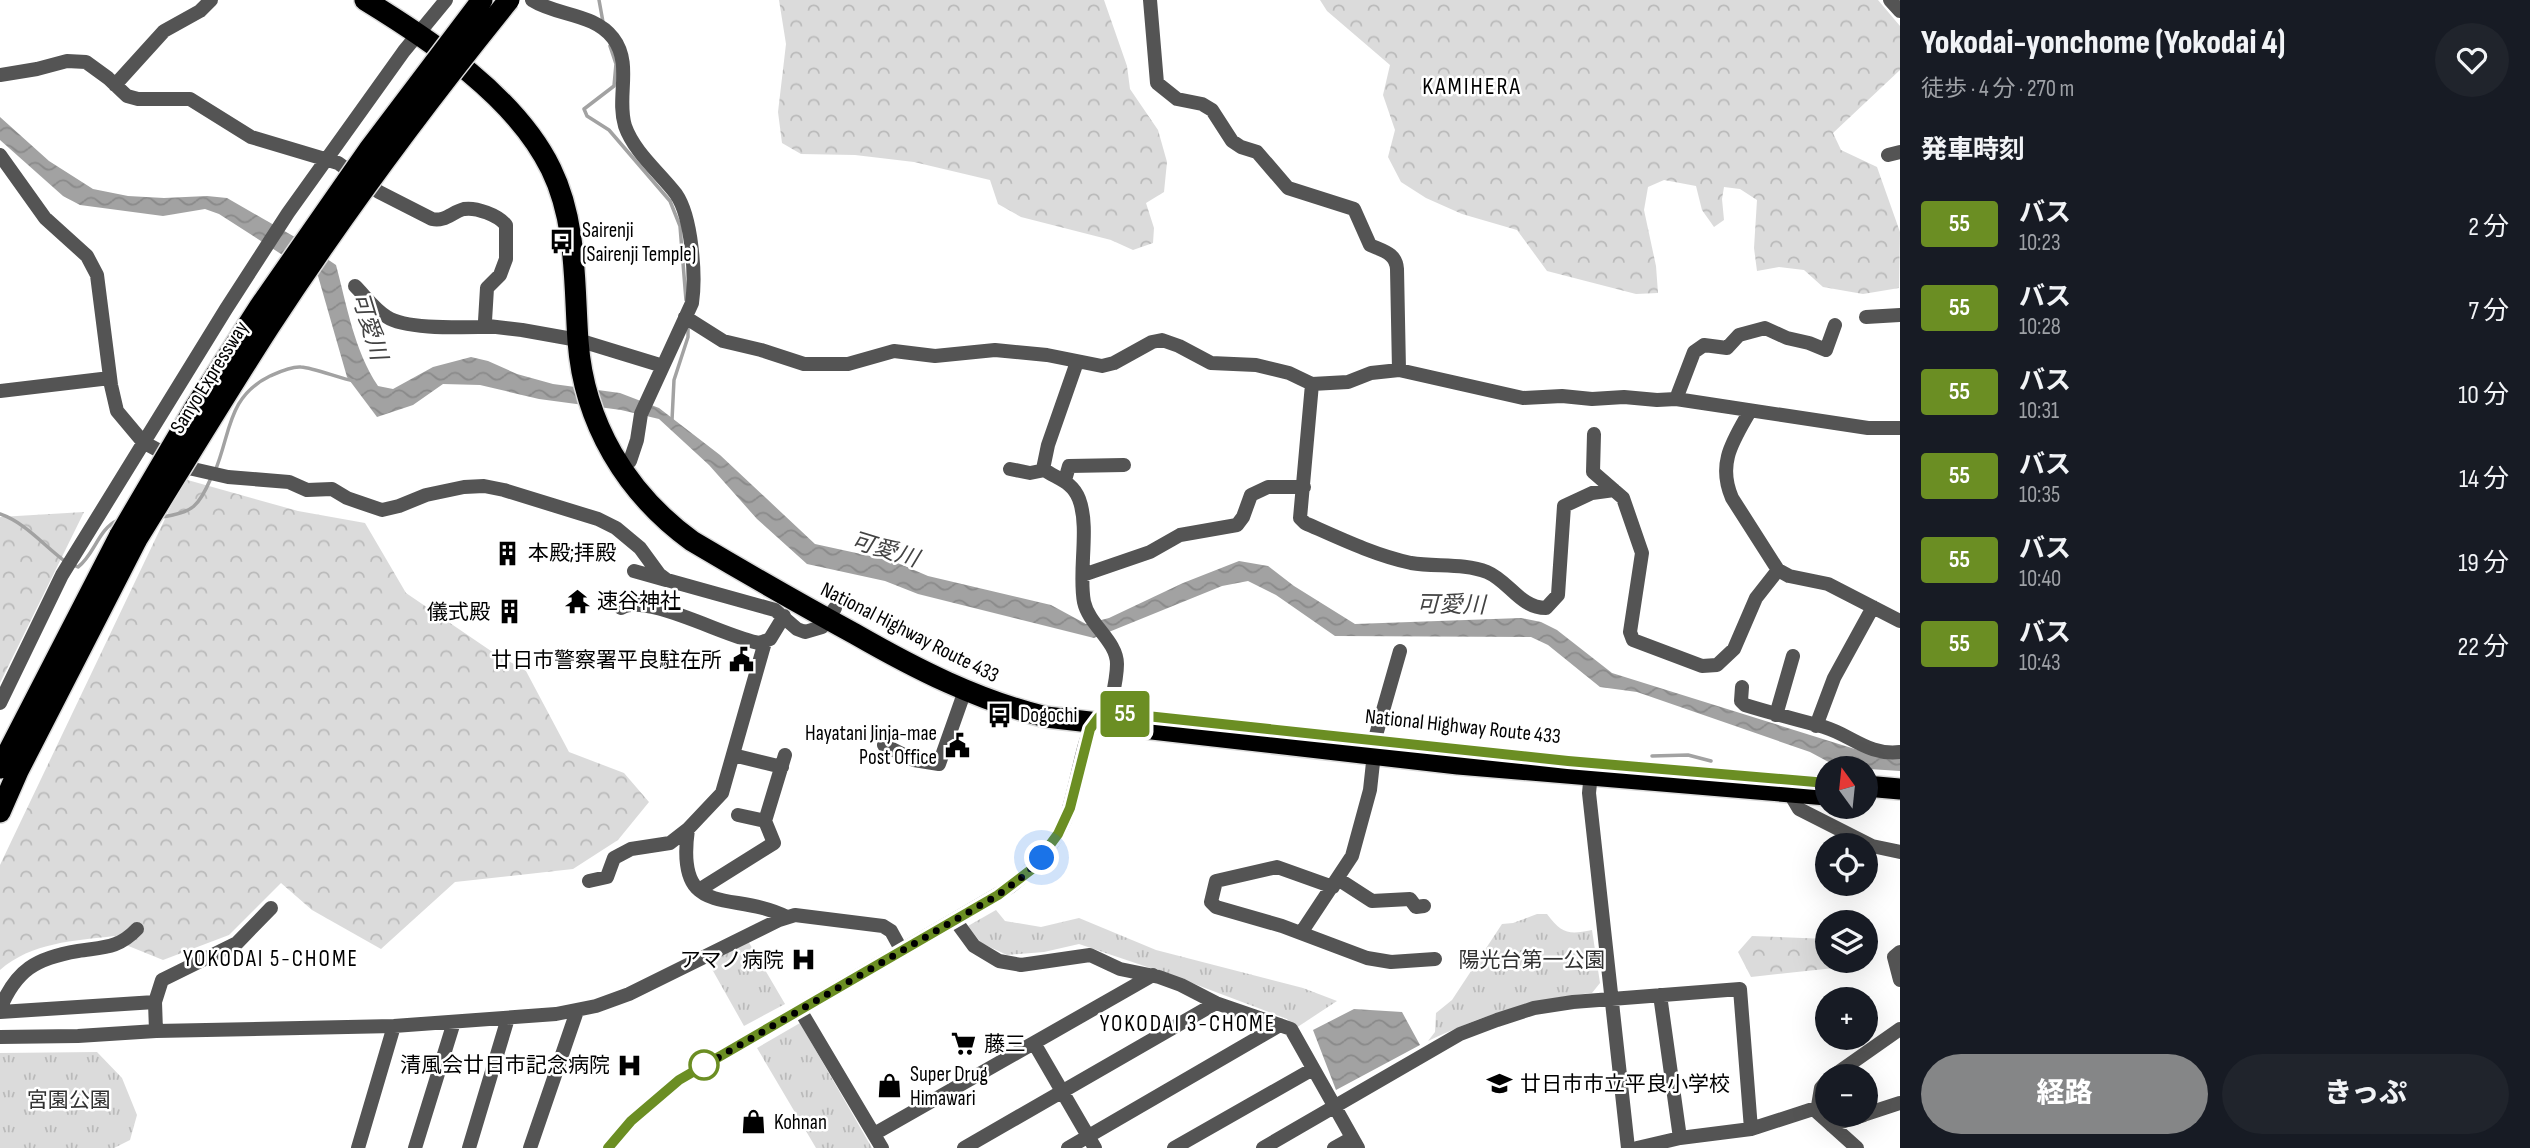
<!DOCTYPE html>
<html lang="ja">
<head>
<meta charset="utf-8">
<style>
  body { margin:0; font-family:"Sofia Sans Condensed","Noto Sans JP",sans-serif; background:#20242c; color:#f1f3f6; height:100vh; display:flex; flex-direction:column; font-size:26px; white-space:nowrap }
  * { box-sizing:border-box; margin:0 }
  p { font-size:23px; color:#9ea1a6 }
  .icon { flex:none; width:38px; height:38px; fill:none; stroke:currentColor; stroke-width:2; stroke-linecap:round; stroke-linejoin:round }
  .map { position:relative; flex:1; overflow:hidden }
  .drawer { display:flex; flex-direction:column; background:#171b24; width:630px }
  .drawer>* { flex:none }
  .badge { padding:0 14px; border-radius:5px; font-size:24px; line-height:46px }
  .needle { width:46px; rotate:345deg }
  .buttons { position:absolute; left:1815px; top:756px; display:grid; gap:14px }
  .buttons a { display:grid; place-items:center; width:63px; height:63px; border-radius:50%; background:#171b24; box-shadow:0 7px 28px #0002; font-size:35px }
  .you { position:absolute; width:35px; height:35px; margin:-18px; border:5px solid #fff; border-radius:50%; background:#1a73e8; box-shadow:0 0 0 10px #1a73e833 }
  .map>.badge { position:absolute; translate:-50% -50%; box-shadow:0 0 0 4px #fff }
  h2 { padding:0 21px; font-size:26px; line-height:63px }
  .round { display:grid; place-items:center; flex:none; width:74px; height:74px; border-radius:37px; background:#20242c }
  .head { display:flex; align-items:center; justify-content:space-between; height:119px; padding:0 21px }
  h1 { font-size:33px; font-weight:800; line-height:52px }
  .primary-button { display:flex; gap:14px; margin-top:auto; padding:14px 21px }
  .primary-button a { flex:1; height:80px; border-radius:42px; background:#858687; color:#fff; font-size:28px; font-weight:800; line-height:80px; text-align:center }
  .primary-button a+a { background:#20242c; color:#f1f3f6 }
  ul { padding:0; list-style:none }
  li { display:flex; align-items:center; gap:21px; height:84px; padding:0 21px }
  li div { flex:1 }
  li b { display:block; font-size:26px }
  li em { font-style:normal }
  li .badge { min-width:77px; font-weight:700; text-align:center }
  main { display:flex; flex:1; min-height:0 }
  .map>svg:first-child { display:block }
  .forest { fill:url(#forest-crowns) }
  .park { fill:url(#park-tufts) }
  .water { fill:url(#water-waves) }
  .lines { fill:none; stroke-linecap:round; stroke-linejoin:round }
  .stream { stroke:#a2a2a2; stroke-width:3.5 }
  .highway-casing { stroke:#dbdbdb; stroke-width:24 }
  .minor { stroke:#545454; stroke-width:14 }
  .highway { stroke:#000; stroke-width:21 }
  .highway-bridge-casing { stroke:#dbdbdb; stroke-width:24; stroke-linecap:butt }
  .highway-bridge { stroke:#000; stroke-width:21 }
  .line-casing { stroke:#fff; stroke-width:16 }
  .line { stroke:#6b8e23; stroke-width:10 }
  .walk { stroke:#000; stroke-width:7; stroke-dasharray:0 12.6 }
  .stop-dot { fill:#fff; stroke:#6b8e23; stroke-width:3.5 }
  .labels { text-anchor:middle; stroke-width:5; stroke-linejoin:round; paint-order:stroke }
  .poi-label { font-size:21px; fill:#000; stroke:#fff; text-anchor:start }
  .street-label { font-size:21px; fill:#000; stroke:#fff }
  .park-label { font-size:21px; fill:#323232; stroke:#fff }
  .water-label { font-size:23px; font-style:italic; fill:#434343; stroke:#fff }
  .neighbourhood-label { font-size:23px; letter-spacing:2px; fill:#000; stroke:#fff }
  .quarter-label { font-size:24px; letter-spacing:2px; fill:#000; stroke:#fff }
</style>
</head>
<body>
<main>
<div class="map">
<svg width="1900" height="1148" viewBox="0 0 1900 1148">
  <defs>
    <pattern id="forest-crowns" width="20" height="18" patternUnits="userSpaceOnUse" patternTransform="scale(1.75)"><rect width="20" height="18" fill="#dbdbdb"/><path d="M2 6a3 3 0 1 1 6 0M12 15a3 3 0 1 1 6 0" fill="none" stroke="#bababa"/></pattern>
    <pattern id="park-tufts" width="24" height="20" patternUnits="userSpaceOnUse" patternTransform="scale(1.75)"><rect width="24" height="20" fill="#dbdbdb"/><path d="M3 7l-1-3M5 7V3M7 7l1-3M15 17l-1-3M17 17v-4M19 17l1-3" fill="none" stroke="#bababa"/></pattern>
    <pattern id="water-waves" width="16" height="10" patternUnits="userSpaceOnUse" patternTransform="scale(1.75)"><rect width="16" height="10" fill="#a2a2a2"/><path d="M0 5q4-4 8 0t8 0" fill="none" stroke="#8a8a8a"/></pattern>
  </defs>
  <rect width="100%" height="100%" fill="#fff"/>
  <!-- forest -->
  <path class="forest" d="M779,0H1104L1127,66L1130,89L1158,130L1167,162L1164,192L1146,203L1154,228L1153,243L1133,250L1111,240L1021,217L998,204L990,180L914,162L855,155L801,154L782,143L778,112L786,44Z
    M1320,0H1878L1900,26V70L1833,133L1841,150L1877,167L1900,232L1899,288L1863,294L1823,287L1804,270L1779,267L1757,271L1754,248L1757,200L1740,189L1724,187L1722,199L1724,220L1714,227L1702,210L1696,186L1664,180L1648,187L1644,210L1656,266L1658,293L1636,294L1547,271L1517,230L1462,214L1426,198L1401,182L1388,157L1395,130L1383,95L1390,65L1327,11Z
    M184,479L298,511L365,523L406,593L491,651L526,671L569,752L624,773L649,802L618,840L573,869L455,882L381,949L312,910L281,883L229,935L163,960L126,945L114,936C74,941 32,942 0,970V865Z
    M84,512L0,683V517Z
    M1752,936L1827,939V961H1859L1853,966L1751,977L1738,952Z"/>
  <!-- park -->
  <path class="park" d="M996,910L1005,921L1041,927L1079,918L1156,950L1303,988L1337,1001L1296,1028L1287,1019L1168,974L1079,944L1044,952L1007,955L981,943L968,926Z
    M1537,914H1547C1562,934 1569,935 1592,930L1600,983L1592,993C1528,1000 1486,1014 1428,1041L1435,1032L1436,1013L1452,1000L1502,924L1513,923Z
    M748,941L785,1004L744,1026L708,962Z
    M800,1023L872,1148H816L757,1048Z
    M97,1052L122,1078L137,1115L130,1140L114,1148H0V1053Z"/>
  <!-- water -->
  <path class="water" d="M0,117L49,161L93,189L128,196L164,198L207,196L227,198L293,236L336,265C347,306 354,350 378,386L393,389L433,367L471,357L488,361L517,374L553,384L620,393L659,408L720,455L815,544L893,561L928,576L1051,605L1086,624L1109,618L1183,583L1239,561L1268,566L1294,586L1355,624L1521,618L1541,622L1557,630L1612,673L1858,750L1900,758V771L1838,767L1810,752L1637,692L1600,687L1548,645L1531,637L1335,636L1276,595L1248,581L1222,586L1094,638L918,594L885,581L807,564L757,519L709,465L659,419L621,410L539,399L480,385L443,384L413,405L377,417L347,377L318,276L299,262L281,254L219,214L205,209L163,216L80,205L63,196L0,140Z
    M1354,1009L1402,1012L1420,1045L1336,1090L1313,1030Z"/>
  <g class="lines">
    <!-- stream -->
    <path class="stream" d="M599,0L603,22
      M610,46L616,64L614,86L584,109L587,116L609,130L670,201L680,226L686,300
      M672,420L674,380L688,337V325
      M215,471C231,433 227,397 270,376C279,372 291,366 301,367C314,368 339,378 354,381
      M0,514C26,523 44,546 66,562
      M161,517C193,513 199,506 211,478
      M73,565L78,567C95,554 98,529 118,520
      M1652,756L1688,755L1711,761"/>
    <defs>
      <path id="highway" d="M365,0C432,41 516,97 551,169C577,222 574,283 578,341C584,423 626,493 692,541C746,573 800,604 855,634C916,669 977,700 1046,717L1458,764L1827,795
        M0,768L120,535
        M1866,786L1900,789
        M0,812L18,771L137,539"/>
    </defs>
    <!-- highway casing -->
    <use href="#highway" class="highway-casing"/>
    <!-- minor -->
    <path class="minor" d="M532,0C557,16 594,13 613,38C633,64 616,97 625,126C634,152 660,173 676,194C692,217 696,276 692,303L641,414L637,440L630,461
      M1150,0L1157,83L1177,99L1202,104L1212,110L1232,141L1241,147L1257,152L1288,188L1354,209L1370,245C1383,251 1396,253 1397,269L1399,370
      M1890,0L1900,11
      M0,75L37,69L67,61L86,62L108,78L127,96L138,99H190L251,137L338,163L379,192L432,219C445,222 452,212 464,209C476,207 498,215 506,225V259L500,275L487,288L485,321L488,326L522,330L578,340L663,366
      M115,85L164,31L200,11L211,0
      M0,155L45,218L87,256L97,275L111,385L117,411L143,442L193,469L228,477L289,482L307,490L332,489L347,498L382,510L399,506L426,495L464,487L484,486L504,490L598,519L616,528L640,548L659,574L667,580L775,610L797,629L805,632L822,627L835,608
      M1888,155L1900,152
      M355,286C365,296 375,310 387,317C406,330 466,327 491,327
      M685,317L723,341L761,350L804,364H848L894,351L935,356L995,350L1047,355L1102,366L1114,363L1152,342L1162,340L1179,346L1211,363L1256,365L1289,373L1312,384L1348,382L1371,373L1399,370L1523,398L1562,396L1592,399L1624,397L1657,400L1676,399L1868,428H1900
      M1866,317L1900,315
      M1312,384L1300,518L1305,523C1339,538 1374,555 1411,563C1436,567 1464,563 1487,572C1509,581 1520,608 1546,608L1558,595L1564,506L1592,493L1614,490
      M0,391L110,378
      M1676,399L1694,352L1704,345L1727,348L1739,335L1765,328L1787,338L1809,343L1826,350L1835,325
      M1750,411C1733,441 1717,463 1732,498L1778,570L1789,576L1828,584L1900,621
      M1594,434L1593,472L1623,498L1642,553L1630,632L1633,640L1702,666L1717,665L1734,649L1756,598L1778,570
      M1010,469L1030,473L1045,470
      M1065,480L1069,466L1124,465
      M634,571L666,580
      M1083,575L1150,552L1180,535L1237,525L1243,517L1251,495L1268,487H1304
      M621,608C646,592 729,639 760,643L770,639L784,616
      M1742,687L1741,701L1745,705C1771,713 1798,720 1824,727C1851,735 1869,756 1900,752
      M0,703L62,575L226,309L288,213L404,51L446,0
      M1776,715L1793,656
      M1816,726L1834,678L1873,607
      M884,745L914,760L939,764L962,699
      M733,755L782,767
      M1592,763L1589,793L1628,1148
      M1789,792L1799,809L1872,846L1900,852
      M738,815L765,821
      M688,829C675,922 732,889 787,917
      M1338,879L1372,901L1410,899L1416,907L1424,906
      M589,881L607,877L614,858L631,849L670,843L688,829L722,793L765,642
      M1333,887L1277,867L1216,881L1211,902L1216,907L1282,926L1367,958L1391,962L1435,959
      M699,890L774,843L765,821L785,755
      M955,920L974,946L999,961L1021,965L1090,955L1120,969L1159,977L1181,985L1216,1003L1291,1029L1358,1148
      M1301,933L1352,856L1370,790L1376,735L1400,651
      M1900,952L1894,957L1900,980
      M1660,995L1680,1138L1751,1129L1816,1108
      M0,1009C16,970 36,958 78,951C103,947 118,949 137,929
      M800,1010L882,1148
      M0,1012L155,1002
      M156,1031L155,1002L162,980L237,943L271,908
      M0,1037L78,1036L156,1031L394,1026L556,1014L596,1006L629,994L779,920L795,915L883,926L891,931L902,951
      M1034,1043L1095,1148
      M1833,1076L1900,1029
      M1827,1081L1821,1088L1817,1112L1857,1148
      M1866,1114L1900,1103
      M1831,1125L1864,1115
      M874,1134L1153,975
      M358,1148L394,1026
      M415,1148L454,1022
      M469,1148L508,1018
      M530,1148L577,1011
      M608,1148L631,1121L679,1080L1010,887C1033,869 1053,848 1065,820C1075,797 1083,735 1095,721C1099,716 1104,715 1109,713C1112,697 1117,680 1117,664C1117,641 1089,625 1084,602C1078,572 1090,528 1079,499C1072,481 1057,479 1043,469L1048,445L1077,362
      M964,1148L1216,1003
      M1068,1148L1280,1025
      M1174,1148L1313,1069
      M1263,1148L1460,1034L1497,1020L1534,1008L1573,1002L1740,989L1751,1129
      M1334,1148L1352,1138
      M1637,1148L1680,1138"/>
    <!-- highway -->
    <use href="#highway" class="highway"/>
    <defs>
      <path id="highway-bridge" d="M120,535L194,409L260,306L370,148L482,0
        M137,539C181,468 224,397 269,327C343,214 424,105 509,0"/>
    </defs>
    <!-- highway-bridge casing -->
    <use href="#highway-bridge" class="highway-bridge-casing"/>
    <!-- highway-bridge -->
    <use href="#highway-bridge" class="highway-bridge"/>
  </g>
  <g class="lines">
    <defs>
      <path id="line" d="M608,1148L631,1121L679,1080L998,895L1032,869L1058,834L1070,808L1090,729L1099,717L1109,712L1568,761L1827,783"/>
    </defs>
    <!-- line casing -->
    <use href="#line" class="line-casing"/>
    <!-- line -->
    <use href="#line" class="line"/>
    <!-- walk -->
    <path class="walk" d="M704,1065L695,1071L998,895L1021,878L1042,858"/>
  </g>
  <!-- icons -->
  <defs>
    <symbol id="bus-bare" viewBox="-9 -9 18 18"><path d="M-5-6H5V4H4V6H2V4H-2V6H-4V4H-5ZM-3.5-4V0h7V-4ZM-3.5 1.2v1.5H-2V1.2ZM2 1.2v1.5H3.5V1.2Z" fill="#000" stroke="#fff" stroke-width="2.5" paint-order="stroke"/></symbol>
    <symbol id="building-bare" viewBox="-9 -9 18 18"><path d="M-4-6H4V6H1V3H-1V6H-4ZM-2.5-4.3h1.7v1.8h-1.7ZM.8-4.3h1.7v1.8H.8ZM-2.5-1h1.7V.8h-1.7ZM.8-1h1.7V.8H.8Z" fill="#000" stroke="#fff" stroke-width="2.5" paint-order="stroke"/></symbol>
    <symbol id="temple-bare" viewBox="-9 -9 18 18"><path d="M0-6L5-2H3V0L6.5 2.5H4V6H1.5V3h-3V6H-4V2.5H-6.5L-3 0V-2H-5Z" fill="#000" stroke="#fff" stroke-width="2.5" paint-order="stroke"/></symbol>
    <symbol id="civic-bare" viewBox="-9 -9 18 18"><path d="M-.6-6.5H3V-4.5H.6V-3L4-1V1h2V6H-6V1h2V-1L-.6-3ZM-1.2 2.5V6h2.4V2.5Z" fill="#000" stroke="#fff" stroke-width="2.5" paint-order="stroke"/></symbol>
    <symbol id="hospital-bare" viewBox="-9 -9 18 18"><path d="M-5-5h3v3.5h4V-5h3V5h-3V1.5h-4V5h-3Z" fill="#000" stroke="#fff" stroke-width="2.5" paint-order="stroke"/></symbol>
    <symbol id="supermarket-bare" viewBox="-9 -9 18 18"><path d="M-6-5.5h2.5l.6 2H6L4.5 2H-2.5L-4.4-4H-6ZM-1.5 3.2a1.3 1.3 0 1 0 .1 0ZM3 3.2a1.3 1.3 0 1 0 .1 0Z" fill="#000" stroke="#fff" stroke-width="2.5" paint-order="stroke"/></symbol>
    <symbol id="school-bare" viewBox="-9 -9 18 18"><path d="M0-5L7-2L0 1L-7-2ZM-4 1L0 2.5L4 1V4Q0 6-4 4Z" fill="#000" stroke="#fff" stroke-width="2.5" paint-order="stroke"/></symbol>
    <symbol id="shop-bare" viewBox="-9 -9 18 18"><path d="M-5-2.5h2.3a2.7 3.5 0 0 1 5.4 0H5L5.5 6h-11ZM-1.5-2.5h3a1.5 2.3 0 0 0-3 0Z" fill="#000" stroke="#fff" stroke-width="2.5" paint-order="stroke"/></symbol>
  </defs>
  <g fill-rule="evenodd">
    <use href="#bus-bare" x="544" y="224" width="35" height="35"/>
    <use href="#building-bare" x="490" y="536" width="35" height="35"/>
    <use href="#temple-bare" x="560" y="584" width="35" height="35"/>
    <use href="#building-bare" x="492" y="594" width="35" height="35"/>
    <use href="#civic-bare" x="724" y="642" width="35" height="35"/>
    <use href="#bus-bare" x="982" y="698" width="35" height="35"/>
    <use href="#civic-bare" x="940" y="728" width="35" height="35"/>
    <use href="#hospital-bare" x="786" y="942" width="35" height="35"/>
    <use href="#supermarket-bare" x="946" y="1026" width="35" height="35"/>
    <use href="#hospital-bare" x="612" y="1048" width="35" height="35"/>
    <use href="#school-bare" x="1482" y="1066" width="35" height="35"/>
    <use href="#shop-bare" x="872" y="1068" width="35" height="35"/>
    <use href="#shop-bare" x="736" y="1104" width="35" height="35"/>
  </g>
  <!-- markers -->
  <circle class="stop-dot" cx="704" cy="1065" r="14"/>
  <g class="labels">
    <!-- poi labels -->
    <g class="poi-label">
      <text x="582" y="237">Sairenji<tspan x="582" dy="24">(Sairenji Temple)</tspan></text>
      <text x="528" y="560">本殿;拝殿</text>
      <text x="597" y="608">速谷神社</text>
      <text x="490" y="619" text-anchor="end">儀式殿</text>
      <text x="722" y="667" text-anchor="end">廿日市警察署平良駐在所</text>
      <text x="1020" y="722">Dogochi</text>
      <text x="937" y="740" text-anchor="end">Hayatani Jinja-mae<tspan x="937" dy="24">Post Office</tspan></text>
      <text x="784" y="967" text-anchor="end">アマノ病院</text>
      <text x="984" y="1051">藤三</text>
      <text x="610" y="1072" text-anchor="end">清風会廿日市記念病院</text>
      <text x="910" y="1081">Super Drug<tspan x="910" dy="24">Himawari</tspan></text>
      <text x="1520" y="1091">廿日市市立平良小学校</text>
      <text x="774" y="1129">Kohnan</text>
    </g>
    <!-- street labels -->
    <g class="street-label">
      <text transform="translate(209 377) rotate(-58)" y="7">Sanyo Expressway</text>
      <text transform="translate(910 632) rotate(27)" y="7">National Highway Route 433</text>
      <text transform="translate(1463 726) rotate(6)" y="7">National Highway Route 433</text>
    </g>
    <!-- park labels -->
    <g class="park-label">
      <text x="1532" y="967">陽光台第一公園</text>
      <text x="69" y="1107">宮園公園</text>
    </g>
    <!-- water labels -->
    <g class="water-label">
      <text transform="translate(370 326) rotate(73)" y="8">可愛川</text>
      <text transform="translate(885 549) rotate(17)" y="8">可愛川</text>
      <text transform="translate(1451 604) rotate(1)" y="8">可愛川</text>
    </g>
    <!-- neighbourhood labels -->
    <g class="neighbourhood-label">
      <text x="271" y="966">YOKODAI 5-CHOME</text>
      <text x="1188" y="1031">YOKODAI 3-CHOME</text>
    </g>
    <!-- quarter labels -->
    <g class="quarter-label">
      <text x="1472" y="94">KAMIHERA</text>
    </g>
  </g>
</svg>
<div class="buttons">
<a><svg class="needle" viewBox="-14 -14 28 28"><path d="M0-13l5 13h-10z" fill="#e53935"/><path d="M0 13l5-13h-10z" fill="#9ea1a6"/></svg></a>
<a><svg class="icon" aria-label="locate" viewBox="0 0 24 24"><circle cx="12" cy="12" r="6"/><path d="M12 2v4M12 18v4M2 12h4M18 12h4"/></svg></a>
<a><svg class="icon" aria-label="layers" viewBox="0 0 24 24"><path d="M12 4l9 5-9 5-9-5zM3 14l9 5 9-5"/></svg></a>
<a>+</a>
<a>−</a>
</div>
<div class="you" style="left:1042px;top:858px"></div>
<b class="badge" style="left:1125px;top:714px;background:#6b8e23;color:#fff">55</b>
</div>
<section class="drawer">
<div class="head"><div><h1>Yokodai-yonchome (Yokodai 4)</h1><p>徒歩 · 4 分 · 270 m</p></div><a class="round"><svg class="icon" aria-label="heart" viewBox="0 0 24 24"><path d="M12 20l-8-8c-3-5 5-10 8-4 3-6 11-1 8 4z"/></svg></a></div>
<h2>発車時刻</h2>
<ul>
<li><span class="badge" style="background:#6b8e23;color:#fff">55</span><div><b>バス</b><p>10:23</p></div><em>2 分</em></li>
<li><span class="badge" style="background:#6b8e23;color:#fff">55</span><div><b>バス</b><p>10:28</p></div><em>7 分</em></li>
<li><span class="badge" style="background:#6b8e23;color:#fff">55</span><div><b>バス</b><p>10:31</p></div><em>10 分</em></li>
<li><span class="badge" style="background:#6b8e23;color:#fff">55</span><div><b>バス</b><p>10:35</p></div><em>14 分</em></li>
<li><span class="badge" style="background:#6b8e23;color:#fff">55</span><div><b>バス</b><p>10:40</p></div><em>19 分</em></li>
<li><span class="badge" style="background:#6b8e23;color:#fff">55</span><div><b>バス</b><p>10:43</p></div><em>22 分</em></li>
</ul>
<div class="primary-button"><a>経路</a><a>きっぷ</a></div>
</section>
</main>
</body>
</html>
